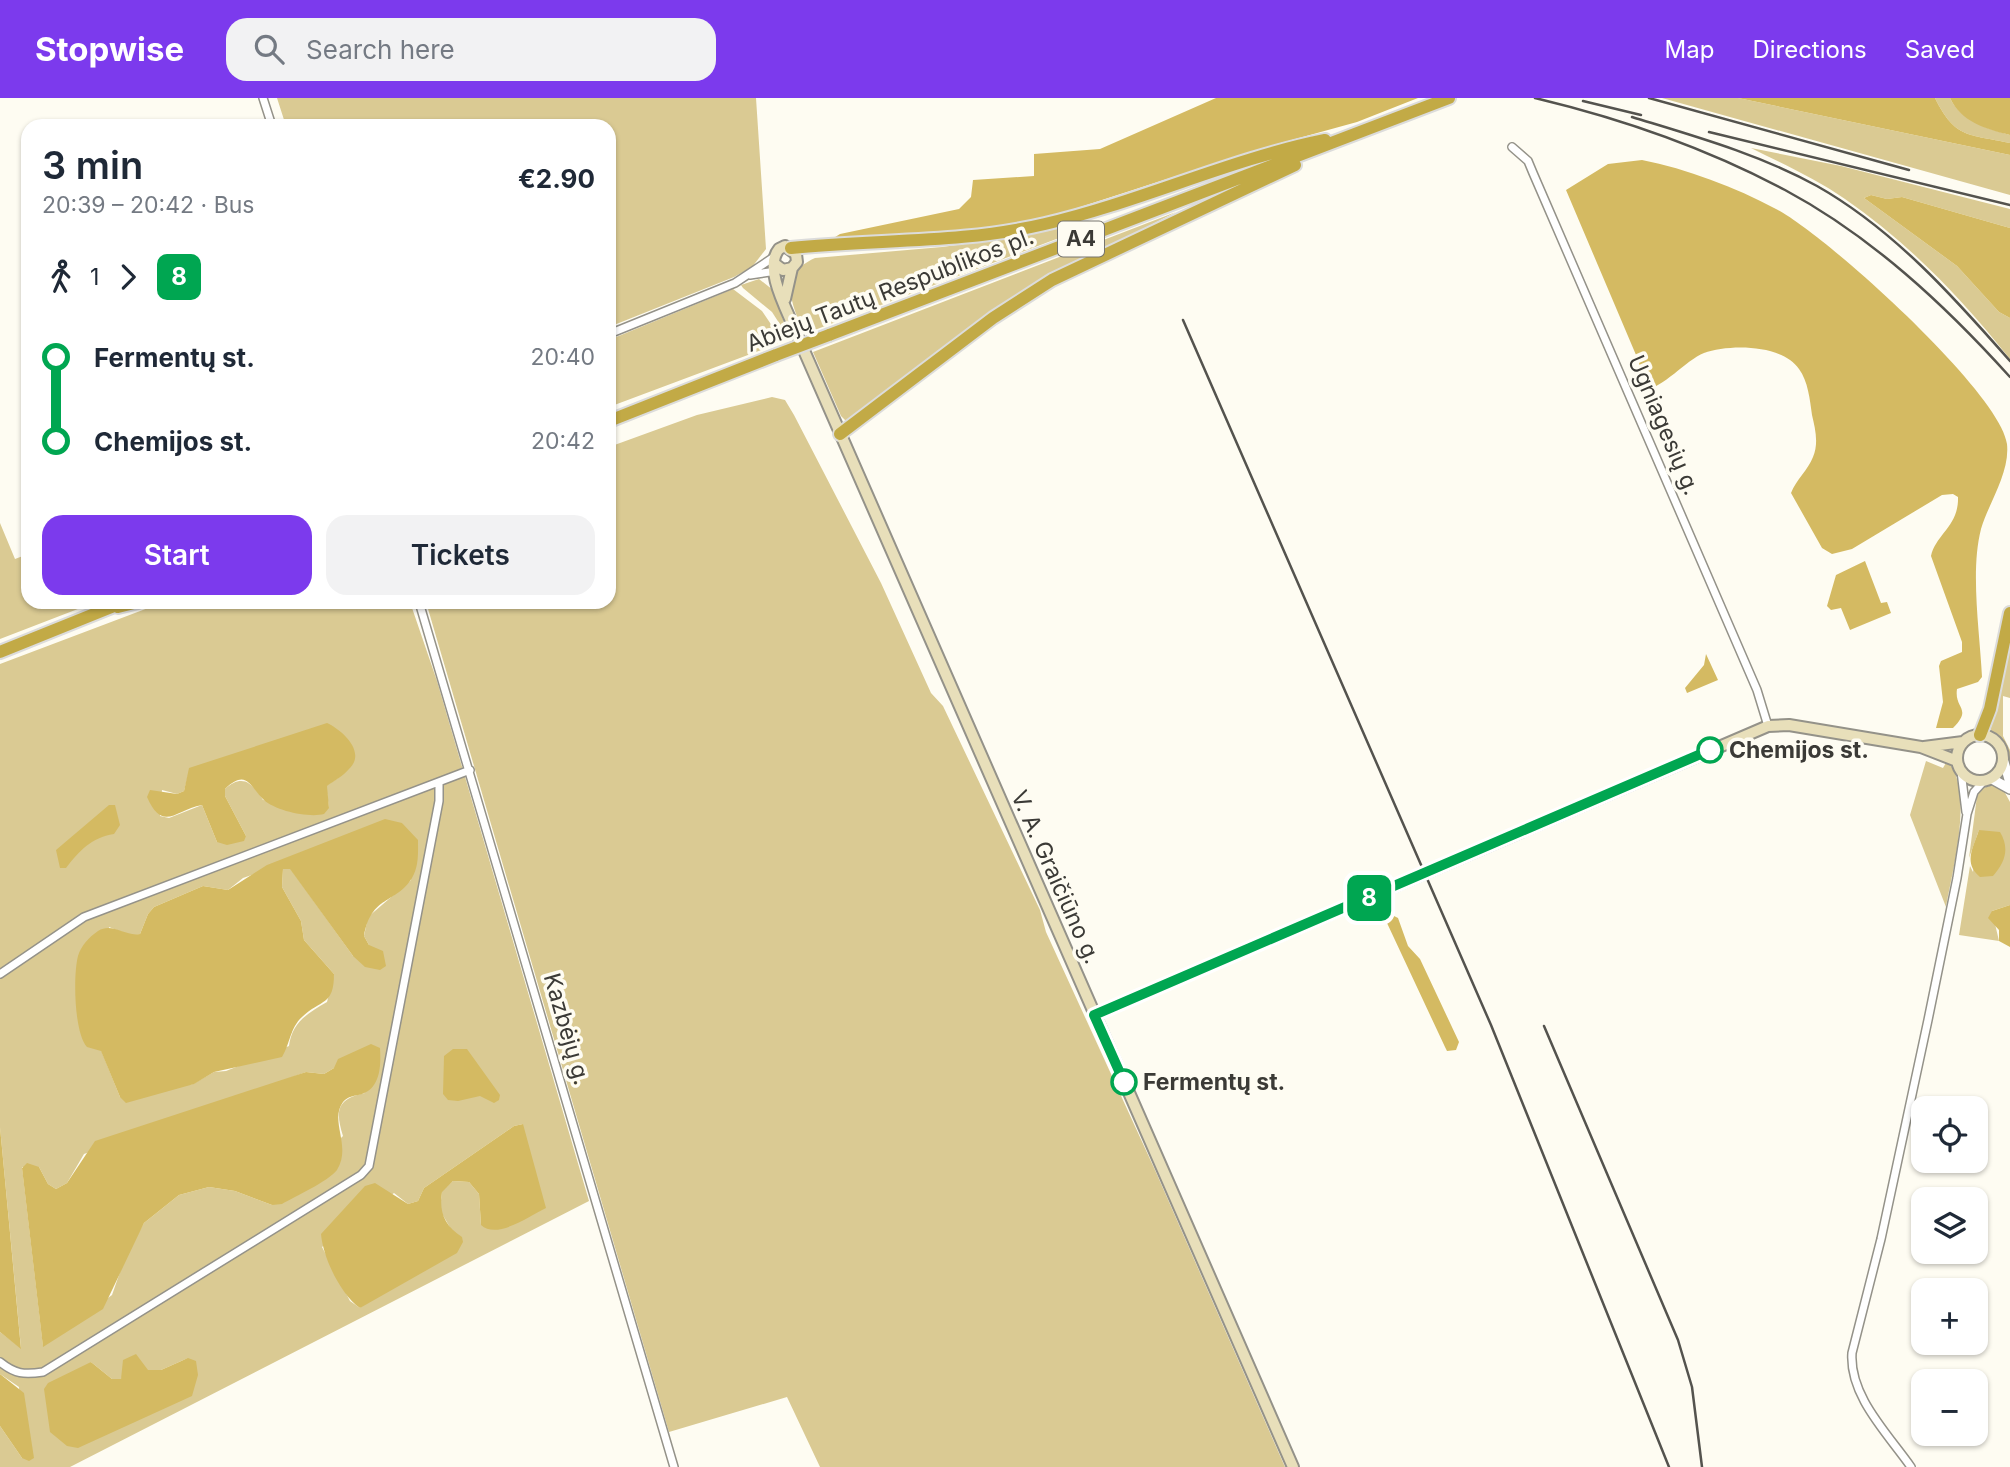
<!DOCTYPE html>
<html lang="en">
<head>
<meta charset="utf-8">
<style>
  body { margin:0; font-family:Inter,sans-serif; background:#f2f2f3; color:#1f2937; height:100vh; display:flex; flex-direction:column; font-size:26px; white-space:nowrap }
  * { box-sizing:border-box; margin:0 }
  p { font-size:23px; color:#747a83 }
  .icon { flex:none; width:38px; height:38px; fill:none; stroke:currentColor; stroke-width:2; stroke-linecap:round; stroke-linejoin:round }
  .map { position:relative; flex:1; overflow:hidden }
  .sheet { position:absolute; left:21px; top:21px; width:595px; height:490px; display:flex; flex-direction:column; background:#fff; border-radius:21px; box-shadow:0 2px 5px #0004 }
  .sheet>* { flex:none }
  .badge { padding:0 14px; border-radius:10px; font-size:24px; line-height:46px }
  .fabs { position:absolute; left:1911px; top:998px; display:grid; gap:14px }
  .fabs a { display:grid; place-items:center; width:77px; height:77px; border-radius:14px; background:#fff; box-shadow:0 2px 5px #0004; font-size:35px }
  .map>.badge { position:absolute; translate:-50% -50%; box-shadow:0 0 0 4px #fff }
  .legs { display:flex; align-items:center; gap:10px; height:77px; padding:0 21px; font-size:23px }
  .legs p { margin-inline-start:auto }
  .summary { display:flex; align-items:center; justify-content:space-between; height:119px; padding:0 21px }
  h1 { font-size:38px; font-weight:600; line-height:52px }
  .button { display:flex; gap:14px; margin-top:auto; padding:14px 21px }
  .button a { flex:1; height:80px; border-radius:21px; background:#7c3aed; color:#fff; font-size:28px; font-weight:600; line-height:80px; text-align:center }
  .button a+a { background:#f2f2f3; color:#1f2937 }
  ul { padding:0 21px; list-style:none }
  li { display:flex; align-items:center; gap:24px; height:84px; font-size:26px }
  li i { display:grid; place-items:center; width:10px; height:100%; margin:0 9px; background:currentColor }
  li i::after { content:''; width:18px; height:18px; margin:-9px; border:5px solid; border-radius:50%; background:#fff }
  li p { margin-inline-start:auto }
  li:first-child i { background:linear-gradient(#0000 50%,currentColor 0) }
  li:last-child i { background:linear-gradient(currentColor 50%,#0000 0) }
  header { display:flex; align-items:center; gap:42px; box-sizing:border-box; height:98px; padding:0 35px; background:#7c3aed; color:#fff }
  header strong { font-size:33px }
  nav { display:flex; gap:38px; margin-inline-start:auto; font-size:24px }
  .search { width:490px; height:63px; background:#f2f2f3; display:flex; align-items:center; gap:18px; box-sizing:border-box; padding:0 24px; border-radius:21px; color:#747a83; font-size:26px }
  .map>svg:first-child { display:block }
  .green { fill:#daca93; fill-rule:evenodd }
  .forest { fill:#d4ba62 }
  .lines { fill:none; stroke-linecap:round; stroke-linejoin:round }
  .minor-casing { stroke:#949289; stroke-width:10 }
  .tertiary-casing { stroke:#949289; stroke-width:12 }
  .secondary-casing { stroke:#949289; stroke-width:14 }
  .trunk-casing { stroke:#dcdcdb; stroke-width:16 }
  .minor { stroke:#fff; stroke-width:7 }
  .tertiary { stroke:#fff; stroke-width:9 }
  .secondary { stroke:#e8dfba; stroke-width:10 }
  .trunk { stroke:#c2aa46; stroke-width:12 }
  .rail { stroke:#54534e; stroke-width:2.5 }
  .trunk-bridge-casing { stroke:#dcdcdb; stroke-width:16; stroke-linecap:butt }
  .trunk-bridge { stroke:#c2aa46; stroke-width:12 }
  .line-1-casing { stroke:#fff; stroke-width:16 }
  .line-1 { stroke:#00a651; stroke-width:10 }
  .stop-1-dot { fill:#fff; stroke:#00a651; stroke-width:3.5 }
  .labels { text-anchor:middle; stroke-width:7; stroke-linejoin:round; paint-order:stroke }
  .shield { fill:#fefcf2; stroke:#76746e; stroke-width:2 }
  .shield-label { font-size:21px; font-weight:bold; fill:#3b3a36 }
  .street-label { font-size:23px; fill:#3b3a36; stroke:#fefcf2 }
  .stop-label { font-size:23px; font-weight:bold; fill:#3b3a36; stroke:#fefcf2; text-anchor:start }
</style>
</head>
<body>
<header>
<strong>Stopwise</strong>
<div class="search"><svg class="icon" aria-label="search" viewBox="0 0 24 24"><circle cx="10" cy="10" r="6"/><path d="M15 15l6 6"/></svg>Search here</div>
<nav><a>Map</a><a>Directions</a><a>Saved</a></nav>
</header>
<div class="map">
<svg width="2010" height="1369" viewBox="0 0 2010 1369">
  <rect width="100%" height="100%" fill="#fefcf2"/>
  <!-- green -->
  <path class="green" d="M277,0H756L766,151L752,169L734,179L609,229V28H286Z
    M1662,0H1738L2010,57V97Z
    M1935,0H1950C1960,22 1988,31 2010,37V45C1969,36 1955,41 1935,0Z
    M1751,50L1841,68L2010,111V130L1902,99L1887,101L1871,97L1864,100L1957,168L1999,214L2010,220V261C1961,200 1910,146 1845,101C1816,81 1783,66 1751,50Z
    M1176,114L1019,195L855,322H845L841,318L813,254Z
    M1064,128L1067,137L804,236C792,206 777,177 815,160L942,149L1002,141Z
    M759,181L773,192L790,242L772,214L743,190L741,187Z
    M733,191L762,213L783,244L609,309V242Z
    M772,299L785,302L794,317L881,485L931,595L943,608L1040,812L1046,834L1155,1072L1285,1369H820L787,1299L669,1334L426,504H609V349L697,317Z
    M0,425L15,461L28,456V504H96L0,541Z
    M164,504H410L437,583L589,1103L70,1369H0V1328L22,1360L19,1289L0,1276V1234L21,1250L0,1029V566ZM190,670L338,680L326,688L329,710L263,702C253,685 242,675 225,691V698L246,738L217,744L202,707L169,720L160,718L162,692L177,696L184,693ZM402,725L411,782L368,819L364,838L369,847L353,858L290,770L283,771L282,789L301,823L304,842L334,876L327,904C308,915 292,924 289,948L226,973L214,974L193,986L120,999L101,952L97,950L109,829L132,838L140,836L148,816L154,809L203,788L228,792L243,780ZM334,970L365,995C337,1001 335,1012 343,1038L272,1107L235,1093L209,1089L179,1097L144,1125L125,1160L112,1197L43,1248L22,1069H39L48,1086L56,1091L67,1085L84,1056L306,974L324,976ZM523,1026L481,1127L479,1096L469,1084L453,1083L442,1093L440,1112L452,1133L360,1210L350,1203L322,1149L394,1095L408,1106L418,1103L424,1090L514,1028ZM188,1260L51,1334L91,1264L112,1281H121L124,1275L161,1272Z
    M2010,537V600L2003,598V638L2010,652V673L2004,644L1990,634Z
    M1926,663L1943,670L1947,663C1975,691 1952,774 1946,809L1910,717Z
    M1993,687L2004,693L2010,704V807L1992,813L1999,843L1959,837L1970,768L1973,774L1979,732L1969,760L1977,698L1983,690Z"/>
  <!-- forest -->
  <path class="forest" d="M1216,0H1418L1357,24L1263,50L1040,122L937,139L832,141L840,136L959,111L971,99L973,82L1034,78V56L1100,51Z
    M1738,0H1935C1955,41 1969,36 2010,45V57Z
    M1950,0H2010V37C1986,31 1961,24 1950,0Z
    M1642,62C1687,71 1735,89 1776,111C1825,136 2001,295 2007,346C2010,375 1989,404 1981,431C1970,474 1980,535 1982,579L1978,584L1957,591C1954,611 1973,610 1953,630H1936L1943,604L1939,568L1941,563L1962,554V544L1931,458C1936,436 1959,428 1958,399L1953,396L1942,397L1852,451L1832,456L1822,450L1791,395C1796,382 1808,372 1813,359C1819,345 1815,330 1812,317C1810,302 1808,283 1799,271C1782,246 1729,246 1704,255C1686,262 1662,291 1646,291L1641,282L1639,264L1566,92L1608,66Z
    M1871,97L1887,101L1902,99L2010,130V220L1999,214L1957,168L1864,100Z
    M1865,463L1881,505L1887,504L1891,515L1850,532L1841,510L1831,512L1827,508L1836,477Z
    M1706,556L1718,582L1687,595L1685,590L1704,567Z
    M327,625C342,632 367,654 349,671C343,678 334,683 327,688L329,710L324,716C309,720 276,713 264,702C250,689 247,670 225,691V698L246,738L244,743L227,747L217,744L202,707C175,712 163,735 147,699L150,692L177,696L184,693L189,670Z
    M109,707H115L120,727L114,736C91,740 80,752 66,770H60L56,752Z
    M385,721L402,725L418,742C418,755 419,768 412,780C396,806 371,797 364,838L369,847L383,853L386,868L380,872L365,869L353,858L290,771H283L282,789L301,823L304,842L334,876C334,908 321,901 302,919C290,930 290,946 282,959L214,974L194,986L126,1005L120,999L101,953L87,949C74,935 73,877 78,858C81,848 89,839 98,833C113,824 125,839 140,836L148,816L154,809L203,788L228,792L267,767Z
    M1979,732L2000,734C2010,751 2005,764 1993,778L1980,779C1963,765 1973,750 1979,732Z
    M2010,807V849L1999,843V832L1988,820L1992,813Z
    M1390,816L1398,820L1408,848L1420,861L1459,944L1456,952L1447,953L1445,949L1387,825Z
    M371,946L380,950C381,966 381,990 362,996C355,998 348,998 343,1004C329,1023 352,1048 337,1072C329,1083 294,1099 282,1106L272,1107L235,1093L209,1089L179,1097L144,1125L103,1211L43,1249L22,1070L27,1065L39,1069L48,1086L56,1091L67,1085L95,1043L306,974L324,976L334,970L338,961Z
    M453,951H467L500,997L499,1002L494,1005L480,998L458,1003L448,1002L443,996L444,958Z
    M523,1026L546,1110C529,1118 497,1142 481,1127L479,1096L469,1084L453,1083L442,1094C439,1114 444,1127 462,1139L463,1144L457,1155L360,1210C341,1197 323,1160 321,1136L365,1088L375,1085L408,1106L418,1103L424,1090L514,1028Z
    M0,1029L21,1251L0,1234Z
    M136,1256L148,1272H161L188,1260L196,1263L198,1277L192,1298L78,1350L67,1348L50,1334L44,1291L48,1285L91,1264L112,1281H121L123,1262Z
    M0,1276L24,1295L34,1360L29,1363L22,1360L0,1328Z"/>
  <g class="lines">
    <defs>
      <path id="minor" d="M263,0L272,28
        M1512,49L1528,63L1533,75L1757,592L1768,628
        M750,177L776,173
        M609,236L735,185L774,159
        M419,504L674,1369
        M1961,673L1966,714
        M0,876L84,819L470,672
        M0,1264C15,1276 24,1277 43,1274L361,1077L369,1068L439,703V685
        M1911,1369C1888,1336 1849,1298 1852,1255L1881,1141L1928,922L1957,780L1967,716L1974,694L1984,683"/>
      <path id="tertiary" d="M2004,664L2010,685
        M1992,681L2010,691"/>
      <path id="secondary" d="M775,166L783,172L792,170L797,164L796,156L785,148L779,151C763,170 787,212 795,232L1293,1369
        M785,201L792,170
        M1957 660a23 23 0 1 1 46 0a23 23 0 1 1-46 0Z
        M1924,649L1963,644
        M1094,917L1768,628L1789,627L1921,649L1957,663"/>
      <path id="trunk" d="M791,150C876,141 960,146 1045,126C1140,104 1230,61 1325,42
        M829,237L1449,0
        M609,323L776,257
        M840,336L993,220L1052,182L1295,67
        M118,509L138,504
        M0,554L124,504
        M1980,637L1990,611L2010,515"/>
    </defs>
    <!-- minor casing -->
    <use href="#minor" class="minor-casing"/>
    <!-- tertiary casing -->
    <use href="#tertiary" class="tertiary-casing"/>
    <!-- secondary casing -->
    <use href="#secondary" class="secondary-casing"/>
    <!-- trunk casing -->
    <use href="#trunk" class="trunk-casing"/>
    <!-- minor -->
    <use href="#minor" class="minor"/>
    <!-- tertiary -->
    <use href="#tertiary" class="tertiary"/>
    <!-- secondary -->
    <use href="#secondary" class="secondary"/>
    <!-- trunk -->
    <use href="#trunk" class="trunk"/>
    <!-- rail -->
    <path class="rail" d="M1535,0C1619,20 1708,51 1785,92C1871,138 1945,207 2010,279
      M1649,0L1909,72
      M1583,3L1641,17
      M1632,19C1694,38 1759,56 1817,88C1893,131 1953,198 2010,263
      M1709,34L2010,107
      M1183,222L1491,927L1669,1369
      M1544,928L1678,1242L1692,1289L1702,1369"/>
    <defs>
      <path id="trunk-bridge" d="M776,257L829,237"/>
    </defs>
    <!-- trunk-bridge casing -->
    <use href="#trunk-bridge" class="trunk-bridge-casing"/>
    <!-- trunk-bridge -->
    <use href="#trunk-bridge" class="trunk-bridge"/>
  </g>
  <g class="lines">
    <defs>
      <path id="line-1" d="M1124,984L1094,917L1710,652"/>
    </defs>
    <!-- line-1 casing -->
    <use href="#line-1" class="line-1-casing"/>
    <!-- line-1 -->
    <use href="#line-1" class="line-1"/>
  </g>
  <!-- markers -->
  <g class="stop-1-dot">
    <circle cx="1710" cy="652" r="12"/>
    <circle cx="1124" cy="984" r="12"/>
  </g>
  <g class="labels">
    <!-- shield labels -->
    <rect class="shield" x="1058" y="123.5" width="46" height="35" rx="5"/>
    <g class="shield-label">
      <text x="1081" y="148">A4</text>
    </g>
    <!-- street labels -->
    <g class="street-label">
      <text transform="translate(890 192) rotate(-21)" y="8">Abiejų Tautų Respublikos pl.</text>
      <text transform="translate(1664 327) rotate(67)" y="8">Ugniagesių g.</text>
      <text transform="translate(1056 779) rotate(66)" y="8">V. A. Graičiūno g.</text>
      <text transform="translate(567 931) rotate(74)" y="8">Kazbėjų g.</text>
    </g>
    <!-- stop labels -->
    <g class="stop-label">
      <text x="1729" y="660">Chemijos st.</text>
      <text x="1143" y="992">Fermentų st.</text>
    </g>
  </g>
</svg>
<div class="fabs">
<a><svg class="icon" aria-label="locate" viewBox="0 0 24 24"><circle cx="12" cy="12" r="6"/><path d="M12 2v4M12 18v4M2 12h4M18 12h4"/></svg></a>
<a><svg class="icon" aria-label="layers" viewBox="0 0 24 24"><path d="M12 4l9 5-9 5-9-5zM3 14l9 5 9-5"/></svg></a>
<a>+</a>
<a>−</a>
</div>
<b class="badge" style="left:1369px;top:800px;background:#00a651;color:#fff">8</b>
<section class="sheet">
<div class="summary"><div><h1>3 min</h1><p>20:39 – 20:42 · Bus</p></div><b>€2.90</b></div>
<div class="legs"><svg class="icon" aria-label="walk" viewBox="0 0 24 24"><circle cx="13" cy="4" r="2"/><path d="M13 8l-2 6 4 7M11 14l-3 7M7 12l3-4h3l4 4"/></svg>1<svg class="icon" aria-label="forward" viewBox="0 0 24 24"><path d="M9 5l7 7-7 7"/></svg><b class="badge" style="background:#00a651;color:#fff">8</b></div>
<ul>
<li><i style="color:#00a651"></i><b>Fermentų st.</b><p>20:40</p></li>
<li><i style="color:#00a651"></i><b>Chemijos st.</b><p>20:42</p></li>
</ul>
<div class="button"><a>Start</a><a>Tickets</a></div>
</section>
</div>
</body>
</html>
